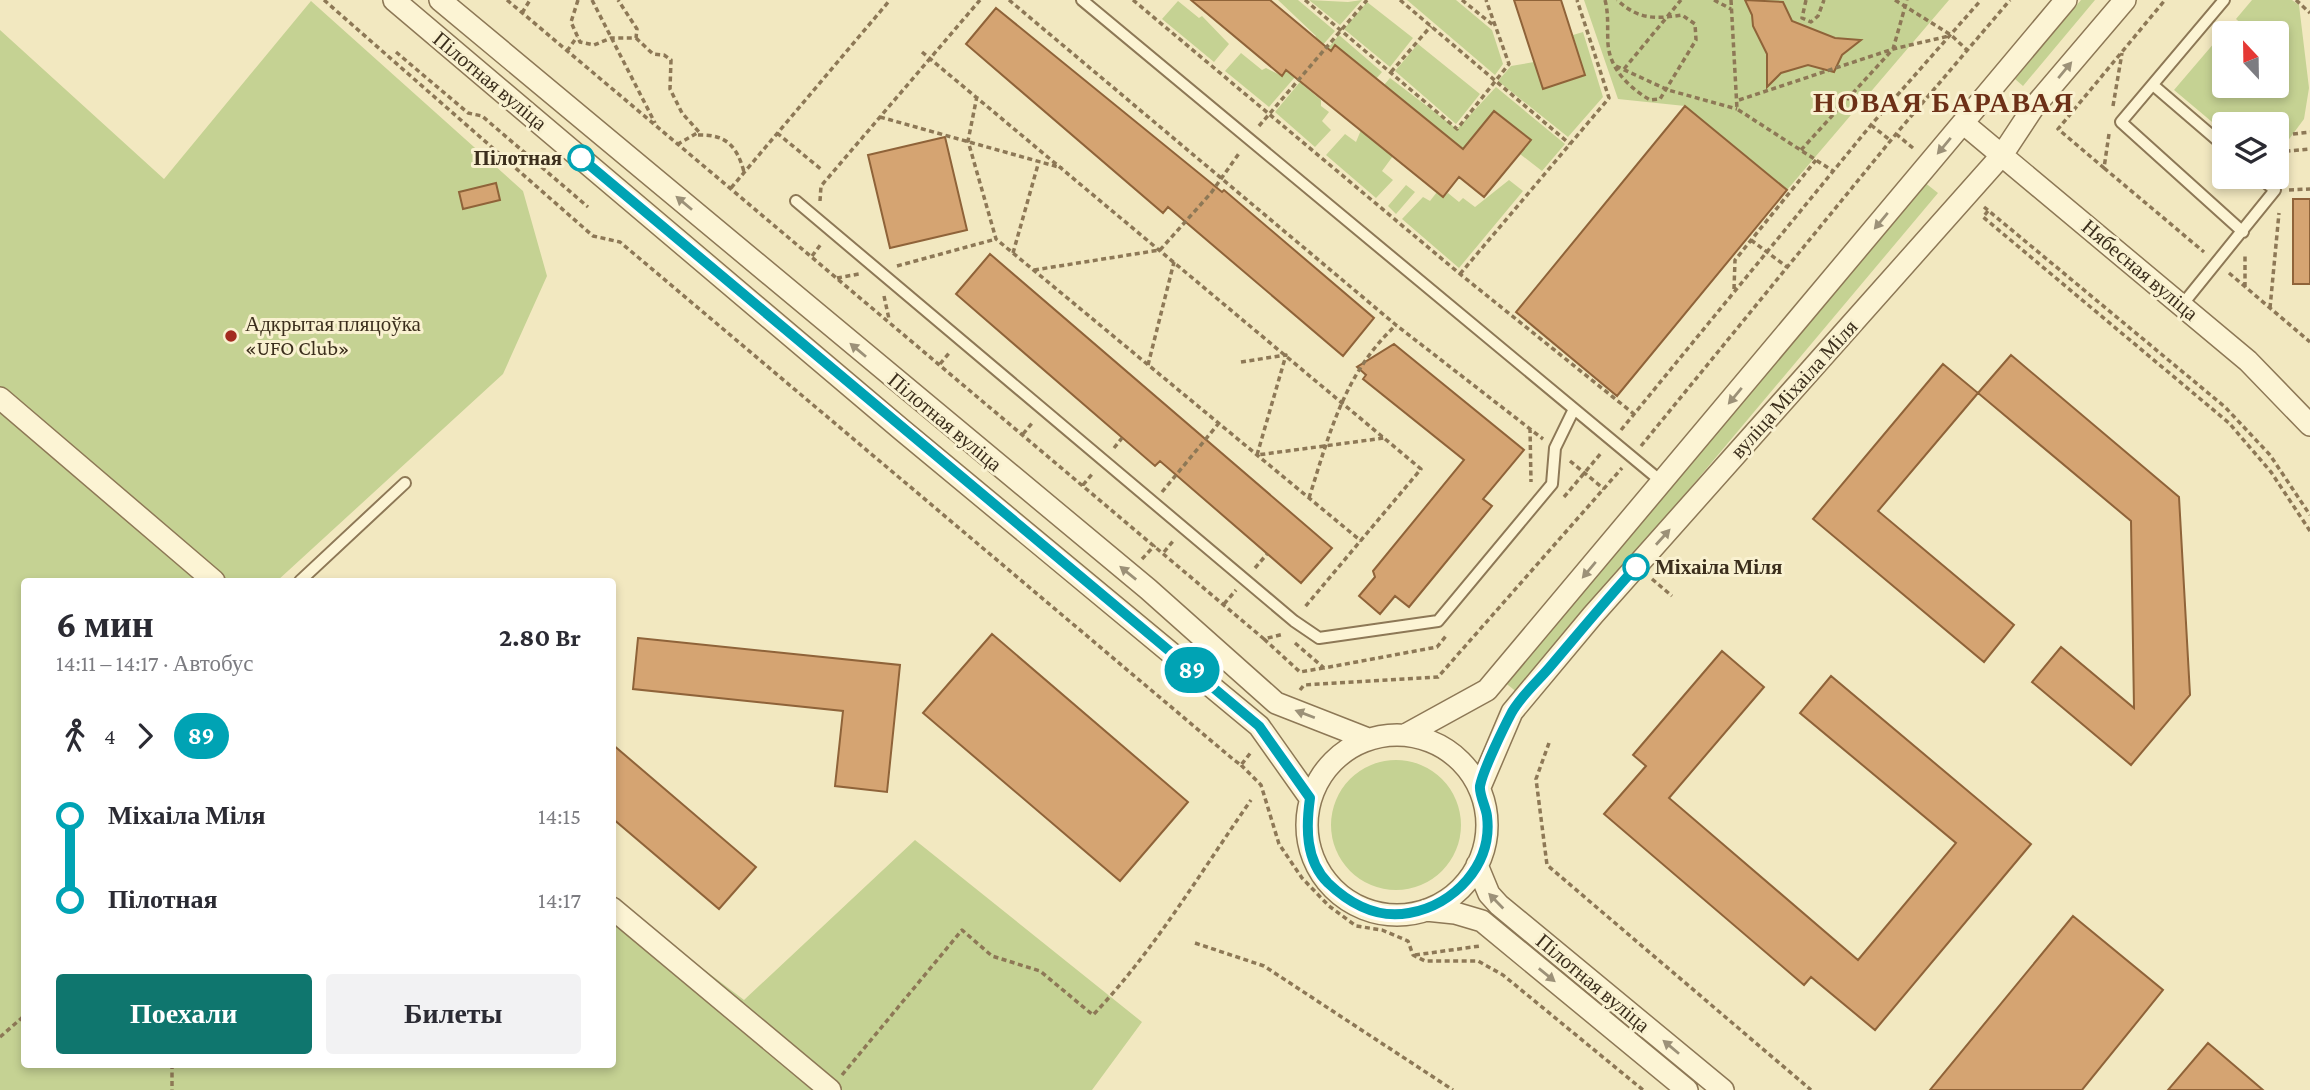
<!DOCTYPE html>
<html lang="ru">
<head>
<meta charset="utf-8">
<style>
  body { margin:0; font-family:"Crimson Pro",serif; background:#f2f2f3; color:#2b2b33; height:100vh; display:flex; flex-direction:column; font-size:26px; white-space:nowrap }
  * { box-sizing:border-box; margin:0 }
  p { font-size:23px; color:#7c7c81 }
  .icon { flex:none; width:38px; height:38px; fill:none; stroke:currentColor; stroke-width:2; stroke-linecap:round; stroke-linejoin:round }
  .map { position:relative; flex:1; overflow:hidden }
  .side { position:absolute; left:21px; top:578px; width:595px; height:490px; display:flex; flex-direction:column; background:#fff; border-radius:7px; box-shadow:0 4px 10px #0003 }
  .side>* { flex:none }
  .badge { padding:0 14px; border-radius:23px; font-size:24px; line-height:46px }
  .needle { width:46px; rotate:338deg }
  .controls { position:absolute; left:2212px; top:21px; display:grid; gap:14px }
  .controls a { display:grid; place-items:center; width:77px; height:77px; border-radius:7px; background:#fff; box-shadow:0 4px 10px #0003; font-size:35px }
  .map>.badge { position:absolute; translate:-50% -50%; box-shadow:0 0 0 4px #fff }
  .legs { display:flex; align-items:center; gap:10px; height:77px; padding:0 35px; font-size:23px }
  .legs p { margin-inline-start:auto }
  .summary { display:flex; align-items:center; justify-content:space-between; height:119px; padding:0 35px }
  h1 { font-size:38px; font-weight:700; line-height:52px }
  .button { display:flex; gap:14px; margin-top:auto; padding:14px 35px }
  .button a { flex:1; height:80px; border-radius:7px; background:#0f766e; color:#fff; font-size:28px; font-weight:700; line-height:80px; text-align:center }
  .button a+a { background:#f2f2f3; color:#2b2b33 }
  ul { padding:0 35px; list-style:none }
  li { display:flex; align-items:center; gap:24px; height:84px; font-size:26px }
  li i { display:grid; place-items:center; width:10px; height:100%; margin:0 9px; background:currentColor }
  li i::after { content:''; width:18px; height:18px; margin:-9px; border:5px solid; border-radius:50%; background:#fff }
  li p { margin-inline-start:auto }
  li:first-child i { background:linear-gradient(#0000 50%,currentColor 0) }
  li:last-child i { background:linear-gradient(currentColor 50%,#0000 0) }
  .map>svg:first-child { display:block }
  .green { fill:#c5d293 }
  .building { fill:#d5a472; stroke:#8f6339; stroke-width:2 }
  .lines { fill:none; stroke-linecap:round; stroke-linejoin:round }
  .service-casing { stroke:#8d7856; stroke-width:14 }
  .minor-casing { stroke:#8d7856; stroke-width:24 }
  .path { stroke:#8d7856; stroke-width:3.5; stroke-dasharray:5 3.5; stroke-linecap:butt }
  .service { stroke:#fcf4d4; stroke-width:10 }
  .minor { stroke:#fcf4d4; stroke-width:21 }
  .oneway { fill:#9c9178 }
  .line-1-casing { stroke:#fff; stroke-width:16 }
  .line-1 { stroke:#00a3b4; stroke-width:10 }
  .stop-1-dot { fill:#fff; stroke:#00a3b4; stroke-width:3.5 }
  .poi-dot { fill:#a32a1f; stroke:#f9f1d0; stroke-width:2.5 }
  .labels { text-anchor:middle; stroke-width:6; stroke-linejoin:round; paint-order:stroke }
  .street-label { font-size:21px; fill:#3b2e1c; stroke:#f9f1d0 }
  .stop-label { font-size:21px; font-weight:bold; fill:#3b2e1c; stroke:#f9f1d0; text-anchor:end }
  .poi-label { font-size:21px; fill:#3b2e1c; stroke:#f9f1d0; text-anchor:start }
  .district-label { font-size:28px; font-weight:bold; letter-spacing:2px; fill:#6d3017; stroke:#f9f1d0 }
</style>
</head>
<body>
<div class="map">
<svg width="2310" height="1090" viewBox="0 0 2310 1090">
  <rect width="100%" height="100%" fill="#f2e8c0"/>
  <!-- green -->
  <path class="green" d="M1278,0H1298L1335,31L1269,107L1225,71L1241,53L1262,70L1266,68L1282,76L1316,36Z
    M1309,0L1348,2L1362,0L1340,25Z
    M1407,0H1456L1492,30L1503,64L1495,75Z
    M1584,0H1949L1787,190L1685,106L1618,99Z
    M2081,0H2095L2023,86L2015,79Z
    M2252,0H2292L2299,5L2309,88L2304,119L2284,146L2277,147V124H2224V132L2174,90L2215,42L2224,50V86H2277V33H2241L2246,28L2236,19Z
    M311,1L523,191L547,276L503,374L277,581H24V1064H612L613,900L744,1000L915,840L1142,1022L1092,1090H0V30L164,179Z
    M1178,1L1199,18L1202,16L1229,44L1214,62L1162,19Z
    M1367,2L1413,38L1390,67L1344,29Z
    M1583,32L1603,97L1568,137L1498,81L1511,66L1534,62L1543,89L1585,75L1573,35Z
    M1339,35L1382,72L1376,79L1335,46L1303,85L1321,100V106L1329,112L1322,121L1331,130L1315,147L1275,112Z
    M1418,44L1480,94L1456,124L1395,71Z
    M1390,78L1457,129L1496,87L1565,144L1542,171L1520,154L1531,140L1495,111L1463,149L1384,85Z
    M1361,130L1393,156L1382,171L1393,180L1376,198L1326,155L1345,134L1356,142Z
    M1509,180L1523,191L1459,268L1402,219L1423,197L1430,201L1437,192L1443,197L1448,193L1459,202L1463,198L1475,207Z
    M1924,182L1938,193L1518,693L1503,681Z
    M1406,185L1415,192L1396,214L1388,206Z
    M1331 825a65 65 0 1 1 130 0a65 65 0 1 1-130 0Z"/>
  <!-- building -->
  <path class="building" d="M1191,0H1270L1331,51L1335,45L1463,149L1494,111L1531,140L1484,197L1459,177L1443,197L1286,70L1282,76Z
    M1514,0H1561L1585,75L1543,89Z
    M1745,0L1783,2L1792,21L1835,38L1861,40L1842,55L1834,72L1808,65L1781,73L1767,87V54L1753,26L1752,15Z
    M996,8L1222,192L1224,190L1374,318L1343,356L1168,207L1163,213L966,44Z
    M1685,106L1787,190L1617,396L1516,312Z
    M945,137L967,230L890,248L868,155Z
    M496,183L500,200L463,209L459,192Z
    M2293,199H2310V284H2293Z
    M990,254L1332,548L1301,583L1160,461L1155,466L956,294Z
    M1394,344L1524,450L1483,499L1492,506L1409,607L1395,596L1380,614L1359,596L1375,577L1373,571L1464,460L1363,379L1366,375L1357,367Z
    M2011,355L2179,497L2190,695L2131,765L2032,682L2061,647L2134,708L2131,521L1978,393Z
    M1943,364L1978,393L1878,511L2014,625L1984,662L1813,519Z
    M992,634L1188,802L1120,881L923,713Z
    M638,638L900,665L887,792L835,786L843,711L633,689Z
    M1722,651L1764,687L1669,798L1858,960L1956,843L1800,713L1831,676L2031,844L1875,1030L1811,977L1804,985L1604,814L1646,766L1633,755Z
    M612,744L756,867L719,909L612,818Z
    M2073,916L2163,990L2082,1090H1930Z
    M2208,1043L2263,1090H2168Z"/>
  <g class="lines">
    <defs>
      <path id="service" d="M1082,0L1662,482
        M2224,0L2121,122L2243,232
        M2153,85L2224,146
        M796,201L1294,621L1319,638L1438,621L1552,484L1555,448L1574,409
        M2182,305L2275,190L2259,177
        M300,581L405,483"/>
      <path id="minor" d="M394,0L902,430L1259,726L1310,798
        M440,0L1148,589L1276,703L1368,739
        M1963,123L2248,361L2310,425
        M0,398L214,581
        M1407,734L1487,690L2066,0
        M1307 825a90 90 0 1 1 180 0a90 90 0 1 1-180 0Z
        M1480,787L1512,712L1593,615L2002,155L2033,108L2125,0
        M1477,865L1489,894L1499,905L1723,1090
        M612,908L830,1090
        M1426,910L1455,913L1482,921L1687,1090"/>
    </defs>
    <!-- service casing -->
    <use href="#service" class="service-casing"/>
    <!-- minor casing -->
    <use href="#minor" class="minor-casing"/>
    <!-- path -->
    <path class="path" d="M324,0L593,236L620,242L1234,760L1241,765L1252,751
      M507,0L1264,639L1284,634
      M578,0L571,22L580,42L594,45L611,38H636L637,29L618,0
      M592,0L655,123
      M1009,0L1396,325L1543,439
      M1133,0L1460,274L1634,414
      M1305,0L1457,129L1509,64L1486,0
      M1400,0L1570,144
      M1462,0L1493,25
      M1605,0C1609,15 1607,29 1608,44C1610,70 1630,88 1650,100L1660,99L1696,40L1695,24L1682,15C1655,19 1639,20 1617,0
      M1714,0L1731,9
      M1731,0L1737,109L1833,171
      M1806,0L1802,18L1811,22L1818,16L1824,0
      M1895,0L1951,35L1967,50
      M2296,0L2310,13
      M522,13L530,0
      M636,38L653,54L664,55L671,60L670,89L682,113L699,132L678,144
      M567,51L577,37
      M396,52L468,113L482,116L588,207
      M922,52L1421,469L1304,608
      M1616,66L1668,90L1737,109
      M1624,69L1681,0
      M1391,72L1431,26
      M977,96L968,141L996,239L1361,541
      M1739,100L1893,49L1949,36
      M2113,106L2122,53
      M880,117L1062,168
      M1871,125L1890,140
      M1259,126L1367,0
      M777,133L822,170
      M1896,134L1913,148
      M2109,134L2104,168L2058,129L2165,0
      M2293,134L2310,132
      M698,135C726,134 737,146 744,172
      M1801,150L1893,49L1907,0
      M2277,152L2310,149
      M2104,168L2204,252
      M731,188L890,0
      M2289,190L2310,189
      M820,201L821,186L980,0
      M1984,207L2225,407L2270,455L2310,515
      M1988,211L1983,217L2229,423L2271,472L2310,531
      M1751,240L1787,267
      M1013,253L1039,161
      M812,256L821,244
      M897,266L996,239
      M1034,270L1160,250L1211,193L1240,152
      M2229,273L2310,342
      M1460,274L1609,98L1577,0
      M837,278L859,274
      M2245,287V254
      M1734,289L1735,260L1816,160
      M884,296L889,319
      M2270,308L2279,213
      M1241,362L1286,355L1257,455L1384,438
      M940,364L950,352
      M1148,365L1174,262
      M1530,428L1531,482
      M1621,430L1871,125L1981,0
      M1023,434L1033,422
      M1641,446L1896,134L2010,0
      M1114,448L1122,438
      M1570,461L1604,489
      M1083,485L1093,473
      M1162,492L1219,423
      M1564,497L1602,452
      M1309,498C1330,432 1344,374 1396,325
      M1164,552L1174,540
      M1142,559L1155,545
      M1255,568L1267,554
      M1652,579L1672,596
      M1224,604L1236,590
      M1264,639L1300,672L1323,668
      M1295,643L1324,668L1437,647L1446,636
      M1300,690L1304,685L1438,677L1622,468
      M1549,743L1536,779L1547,865L1811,1090
      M1241,765L1261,785L1279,844L1302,878L1329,906L1356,926L1382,930L1408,941L1413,955L1425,961H1478L1503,975L1643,1090
      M1195,943L1264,966L1453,1090
      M1415,955L1480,946
      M0,1037L24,1016
      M172,1064V1090
      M842,1075L962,930L992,956L1040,971L1093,1015C1154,951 1200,873 1251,800"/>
    <!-- service -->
    <use href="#service" class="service"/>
    <!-- minor -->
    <use href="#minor" class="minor"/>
  </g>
  <!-- one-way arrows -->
  <defs><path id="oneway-solid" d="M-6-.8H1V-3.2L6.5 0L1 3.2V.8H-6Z" transform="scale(1.75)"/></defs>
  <g class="oneway">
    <use href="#oneway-solid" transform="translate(2065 70) rotate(-50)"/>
    <use href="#oneway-solid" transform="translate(1944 146) rotate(130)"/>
    <use href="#oneway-solid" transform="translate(684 203) rotate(-140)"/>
    <use href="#oneway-solid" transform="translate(1881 221) rotate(130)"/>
    <use href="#oneway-solid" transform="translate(858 350) rotate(-140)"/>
    <use href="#oneway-solid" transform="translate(1735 396) rotate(130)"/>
    <use href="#oneway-solid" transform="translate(1663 537) rotate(-48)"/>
    <use href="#oneway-solid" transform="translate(1589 570) rotate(130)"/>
    <use href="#oneway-solid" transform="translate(1128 573) rotate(-141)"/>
    <use href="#oneway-solid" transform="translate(1305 714) rotate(-159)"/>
    <use href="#oneway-solid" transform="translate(1496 901) rotate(-134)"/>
    <use href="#oneway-solid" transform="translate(1547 975) rotate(39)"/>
    <use href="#oneway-solid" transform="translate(1671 1047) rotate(-140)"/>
  </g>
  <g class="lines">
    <defs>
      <path id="line-1" d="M581,158L1259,726L1310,798C1306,827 1305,860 1328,883C1350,904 1377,919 1409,913C1454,905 1493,865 1487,816C1486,807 1479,795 1480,786C1483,770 1504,727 1512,712C1521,696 1537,682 1549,668C1578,634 1606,600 1636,567"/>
    </defs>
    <!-- line-1 casing -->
    <use href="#line-1" class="line-1-casing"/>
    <!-- line-1 -->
    <use href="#line-1" class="line-1"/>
  </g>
  <!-- markers -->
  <g class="stop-1-dot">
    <circle cx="581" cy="158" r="12"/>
    <circle cx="1636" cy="567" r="12"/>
  </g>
  <circle class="poi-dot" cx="231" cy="336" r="7"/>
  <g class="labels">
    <!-- street labels -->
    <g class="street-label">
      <text transform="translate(490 81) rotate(40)" y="7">Пілотная вуліца</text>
      <text transform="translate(2140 270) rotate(40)" y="7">Нябесная вуліца</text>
      <text transform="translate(1794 389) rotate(-48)" y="7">вуліца Міхаіла Міля</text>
      <text transform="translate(945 422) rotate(40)" y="7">Пілотная вуліца</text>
      <text transform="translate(1593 983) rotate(40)" y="7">Пілотная вуліца</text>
    </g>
    <!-- stop labels -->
    <g class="stop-label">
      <text x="562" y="165">Пілотная</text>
      <text x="1655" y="574" text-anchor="start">Міхаіла Міля</text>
    </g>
    <!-- poi labels -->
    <g class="poi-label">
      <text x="245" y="331">Адкрытая пляцоўка<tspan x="245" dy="24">«UFO Club»</tspan></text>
    </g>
    <!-- district labels -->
    <g class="district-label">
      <text x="1944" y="112">НОВАЯ БАРАВАЯ</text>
    </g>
  </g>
</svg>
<div class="controls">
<a><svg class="needle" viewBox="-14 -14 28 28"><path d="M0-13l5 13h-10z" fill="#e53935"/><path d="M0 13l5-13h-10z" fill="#7c7c81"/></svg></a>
<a><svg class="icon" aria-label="layers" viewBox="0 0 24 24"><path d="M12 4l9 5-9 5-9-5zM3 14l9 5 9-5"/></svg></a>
</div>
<b class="badge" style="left:1192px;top:670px;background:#00a3b4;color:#fff">89</b>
<section class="side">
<div class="summary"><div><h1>6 мин</h1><p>14:11 – 14:17 · Автобус</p></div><b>2.80 Br</b></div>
<div class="legs"><svg class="icon" aria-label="walk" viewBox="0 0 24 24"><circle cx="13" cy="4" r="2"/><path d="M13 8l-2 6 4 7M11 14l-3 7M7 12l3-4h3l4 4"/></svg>4<svg class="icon" aria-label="forward" viewBox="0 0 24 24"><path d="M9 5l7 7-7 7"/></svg><b class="badge" style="background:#00a3b4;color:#fff">89</b></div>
<ul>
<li><i style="color:#00a3b4"></i><b>Міхаіла Міля</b><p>14:15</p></li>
<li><i style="color:#00a3b4"></i><b>Пілотная</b><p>14:17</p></li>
</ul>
<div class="button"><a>Поехали</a><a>Билеты</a></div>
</section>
</div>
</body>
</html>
